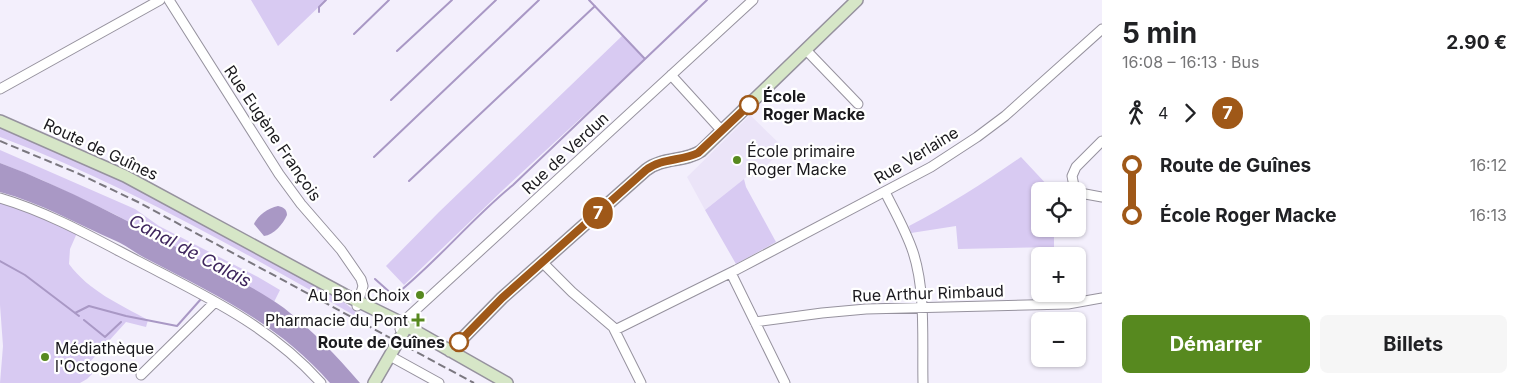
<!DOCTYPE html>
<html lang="fr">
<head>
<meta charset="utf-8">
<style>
  body { margin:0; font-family:Inter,sans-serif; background:#f6f6f6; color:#202124; height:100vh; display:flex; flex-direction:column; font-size:19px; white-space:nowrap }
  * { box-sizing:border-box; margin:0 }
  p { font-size:16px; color:#757577 }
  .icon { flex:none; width:28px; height:28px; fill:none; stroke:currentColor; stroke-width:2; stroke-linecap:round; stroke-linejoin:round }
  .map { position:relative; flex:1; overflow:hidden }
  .drawer { display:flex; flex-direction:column; background:#fff; width:425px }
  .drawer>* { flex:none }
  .badge { padding:0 10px; border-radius:16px; font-size:18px; line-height:32px }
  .controls { position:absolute; left:1031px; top:182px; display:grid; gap:10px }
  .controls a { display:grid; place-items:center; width:55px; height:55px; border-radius:8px; background:#fff; box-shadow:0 1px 4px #0004; font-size:25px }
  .map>.badge { position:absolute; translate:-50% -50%; box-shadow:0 0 0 2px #fff }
  .legs { display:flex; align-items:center; gap:8px; height:55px; padding:0 20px; font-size:16px }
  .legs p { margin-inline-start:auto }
  .head { display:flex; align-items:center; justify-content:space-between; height:85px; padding:0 20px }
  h1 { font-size:28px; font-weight:700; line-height:38px }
  .cta { display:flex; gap:10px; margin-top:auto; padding:10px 20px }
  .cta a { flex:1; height:58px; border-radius:8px; background:#57891f; color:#fff; font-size:20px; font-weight:700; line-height:58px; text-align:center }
  .cta a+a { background:#f6f6f6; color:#202124 }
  ul { padding:0 20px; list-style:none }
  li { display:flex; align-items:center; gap:18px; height:50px; font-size:19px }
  li i { display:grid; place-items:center; width:8px; height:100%; margin:0 6px; background:currentColor }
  li i::after { content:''; width:12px; height:12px; margin:-6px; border:4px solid; border-radius:50%; background:#fff }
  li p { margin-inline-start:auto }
  li:first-child i { background:linear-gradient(#0000 50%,currentColor 0) }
  li:last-child i { background:linear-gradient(currentColor 50%,#0000 0) }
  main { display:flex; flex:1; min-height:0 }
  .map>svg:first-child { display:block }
  .built { fill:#ebe4f8 }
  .green { fill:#d8caf2 }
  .water { fill:#a998c5 }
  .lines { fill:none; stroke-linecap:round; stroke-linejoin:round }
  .stream { stroke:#a998c5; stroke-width:2 }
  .street-casing { stroke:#96929e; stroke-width:11 }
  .secondary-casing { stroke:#96929e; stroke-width:14 }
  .street { stroke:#fff; stroke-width:9 }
  .secondary { stroke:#d6e6c7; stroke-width:11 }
  .rail { stroke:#7a777f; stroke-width:2; stroke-dasharray:8 4; stroke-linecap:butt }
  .line-1-casing { stroke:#fff; stroke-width:11 }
  .line-1 { stroke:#9f5818; stroke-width:8 }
  .stop-1-dot { fill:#fff; stroke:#9f5818; stroke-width:2.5 }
  .poi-dot { fill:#57891f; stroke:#fff; stroke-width:2 }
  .labels { text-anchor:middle; stroke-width:4.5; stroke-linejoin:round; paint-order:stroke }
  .stop-label { font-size:16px; font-weight:bold; fill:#1a191d; stroke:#fff; text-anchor:start }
  .street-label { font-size:16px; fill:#1a191d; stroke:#fff }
  .poi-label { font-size:16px; fill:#1a191d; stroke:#fff; text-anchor:start }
  .water-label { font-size:18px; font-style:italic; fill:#3e255d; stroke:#fff }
</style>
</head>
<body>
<main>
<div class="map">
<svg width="1102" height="383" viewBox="0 0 1102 383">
  <rect width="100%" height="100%" fill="#f3effc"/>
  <!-- built -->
  <path class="built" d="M750,115L784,148L758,174L753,177L749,175L705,210L687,177Z"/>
  <!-- green -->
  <path class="green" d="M251,0H326L278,46Z
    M623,35L645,59L504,189L404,285L386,266L439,212Z
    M0,126L93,165L188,213L341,300L359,314L357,317C242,251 125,184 0,137Z
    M0,150L135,209L159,226L258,277L280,290L274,302L116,215L42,180L0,163Z
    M1021,157L1050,188V191H1040V229H1054V247L958,249L956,226L911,233L909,226C948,206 985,182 1021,157Z
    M744,179L746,187L776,242L736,264L705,210Z
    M0,201L24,208L77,233L70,249L69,264C89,291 119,304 148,320L146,327L126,322L89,363L96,370L87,379L80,383H0L3,346L0,305Z"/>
  <!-- water -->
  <path class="water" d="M0,163C69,189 134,224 198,259C227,275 258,289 284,308C312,330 337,356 360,383H330C278,323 214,294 145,258C135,253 126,245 116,241C77,224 41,203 0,192Z
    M278,206C283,207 287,209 287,215C283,224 274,235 264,236L254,224C258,215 268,208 278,206Z"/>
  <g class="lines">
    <!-- stream -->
    <path class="stream" d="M319,12V7L326,0
      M354,34L389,0
      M397,51L452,0
      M645,59L707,0
      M391,100L496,0
      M374,157L539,0
      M409,181L595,6
      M0,261L25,275L79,316
      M375,279L394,296C437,262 471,219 513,185L645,59L589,0
      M75,313L89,306L126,316L177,326L201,299
      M84,320L105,337L121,322"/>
    <defs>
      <path id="street" d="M169,0L279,174L301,204L341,250L361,279L363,286L357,306
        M806,50L858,104
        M671,75L722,131
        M0,89L160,0
        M1102,141L1076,167L1072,176L1074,186L1080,193L1102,197
        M885,192C895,212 906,231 913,252C926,291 922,342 923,383
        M0,198C48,212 94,238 138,261C205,296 269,325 321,383
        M542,262L572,292L613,327L641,383
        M731,273L785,383
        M755,322L822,313L866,309L1068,304L1102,298
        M400,329L408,317L753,0
        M615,330L736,270L931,167L977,137L1005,116L1102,29
        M390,356L439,383
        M141,375L215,302"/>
      <path id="secondary" d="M0,121L125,176L345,295L396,320L507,383
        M450,351L502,298L646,170C662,157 685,162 701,151L857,0
        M374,383L407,326"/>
    </defs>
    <!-- street casing -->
    <use href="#street" class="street-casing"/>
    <!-- secondary casing -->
    <use href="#secondary" class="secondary-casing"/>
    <!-- street -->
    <use href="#street" class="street"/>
    <!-- secondary -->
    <use href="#secondary" class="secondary"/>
    <!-- rail -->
    <path class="rail" d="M0,141L77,173L138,202L474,383"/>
  </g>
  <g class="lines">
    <defs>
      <path id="line-1" d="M459,342L502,298L646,170C661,158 682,161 698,153L749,105"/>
    </defs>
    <!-- line-1 casing -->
    <use href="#line-1" class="line-1-casing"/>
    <!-- line-1 -->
    <use href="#line-1" class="line-1"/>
  </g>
  <!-- markers -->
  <g class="stop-1-dot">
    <circle cx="749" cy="105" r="9"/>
    <circle cx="459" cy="342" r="9"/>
  </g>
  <g class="poi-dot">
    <circle cx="737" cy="160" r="5"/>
    <circle cx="420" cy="295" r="5"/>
    <path d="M415.5 312.5h5v5h5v5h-5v5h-5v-5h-5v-5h5z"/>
    <circle cx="45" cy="357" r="5"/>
  </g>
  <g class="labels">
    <!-- stop labels -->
    <g class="stop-label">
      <text x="763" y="102">École<tspan x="763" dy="18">Roger Macke</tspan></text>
      <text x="445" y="348" text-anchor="end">Route de Guînes</text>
    </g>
    <!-- street labels -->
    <g class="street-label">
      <text transform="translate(273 133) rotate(56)" y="6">Rue Eugène François</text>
      <text transform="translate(101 149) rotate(25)" y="6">Route de Guînes</text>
      <text transform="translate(565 153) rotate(-43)" y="6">Rue de Verdun</text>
      <text transform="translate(916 155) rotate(-31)" y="6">Rue Verlaine</text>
      <text transform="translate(928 293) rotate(-2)" y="6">Rue Arthur Rimbaud</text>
    </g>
    <!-- poi labels -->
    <g class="poi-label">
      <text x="747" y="157">École primaire<tspan x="747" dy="18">Roger Macke</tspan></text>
      <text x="410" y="301" text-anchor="end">Au Bon Choix</text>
      <text x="408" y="326" text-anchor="end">Pharmacie du Pont</text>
      <text x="55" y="354">Médiathèque<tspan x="55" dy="18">l'Octogone</tspan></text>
    </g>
    <!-- water labels -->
    <g class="water-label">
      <text transform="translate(190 251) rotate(28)" y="6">Canal de Calais</text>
    </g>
  </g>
</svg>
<div class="controls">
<a><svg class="icon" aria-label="locate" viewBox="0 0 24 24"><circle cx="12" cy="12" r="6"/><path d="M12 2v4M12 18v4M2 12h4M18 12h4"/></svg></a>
<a>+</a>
<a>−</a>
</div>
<b class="badge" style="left:598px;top:213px;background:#9f5818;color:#fff">7</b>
</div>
<section class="drawer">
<div class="head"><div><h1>5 min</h1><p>16:08 – 16:13 · Bus</p></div><b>2.90 €</b></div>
<div class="legs"><svg class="icon" aria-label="walk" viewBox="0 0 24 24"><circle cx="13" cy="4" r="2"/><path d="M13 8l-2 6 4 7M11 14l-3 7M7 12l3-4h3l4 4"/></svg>4<svg class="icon" aria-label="forward" viewBox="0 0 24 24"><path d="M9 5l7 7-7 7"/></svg><b class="badge" style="background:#9f5818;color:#fff">7</b></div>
<ul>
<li><i style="color:#9f5818"></i><b>Route de Guînes</b><p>16:12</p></li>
<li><i style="color:#9f5818"></i><b>École Roger Macke</b><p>16:13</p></li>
</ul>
<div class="cta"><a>Démarrer</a><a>Billets</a></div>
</section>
</main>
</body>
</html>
